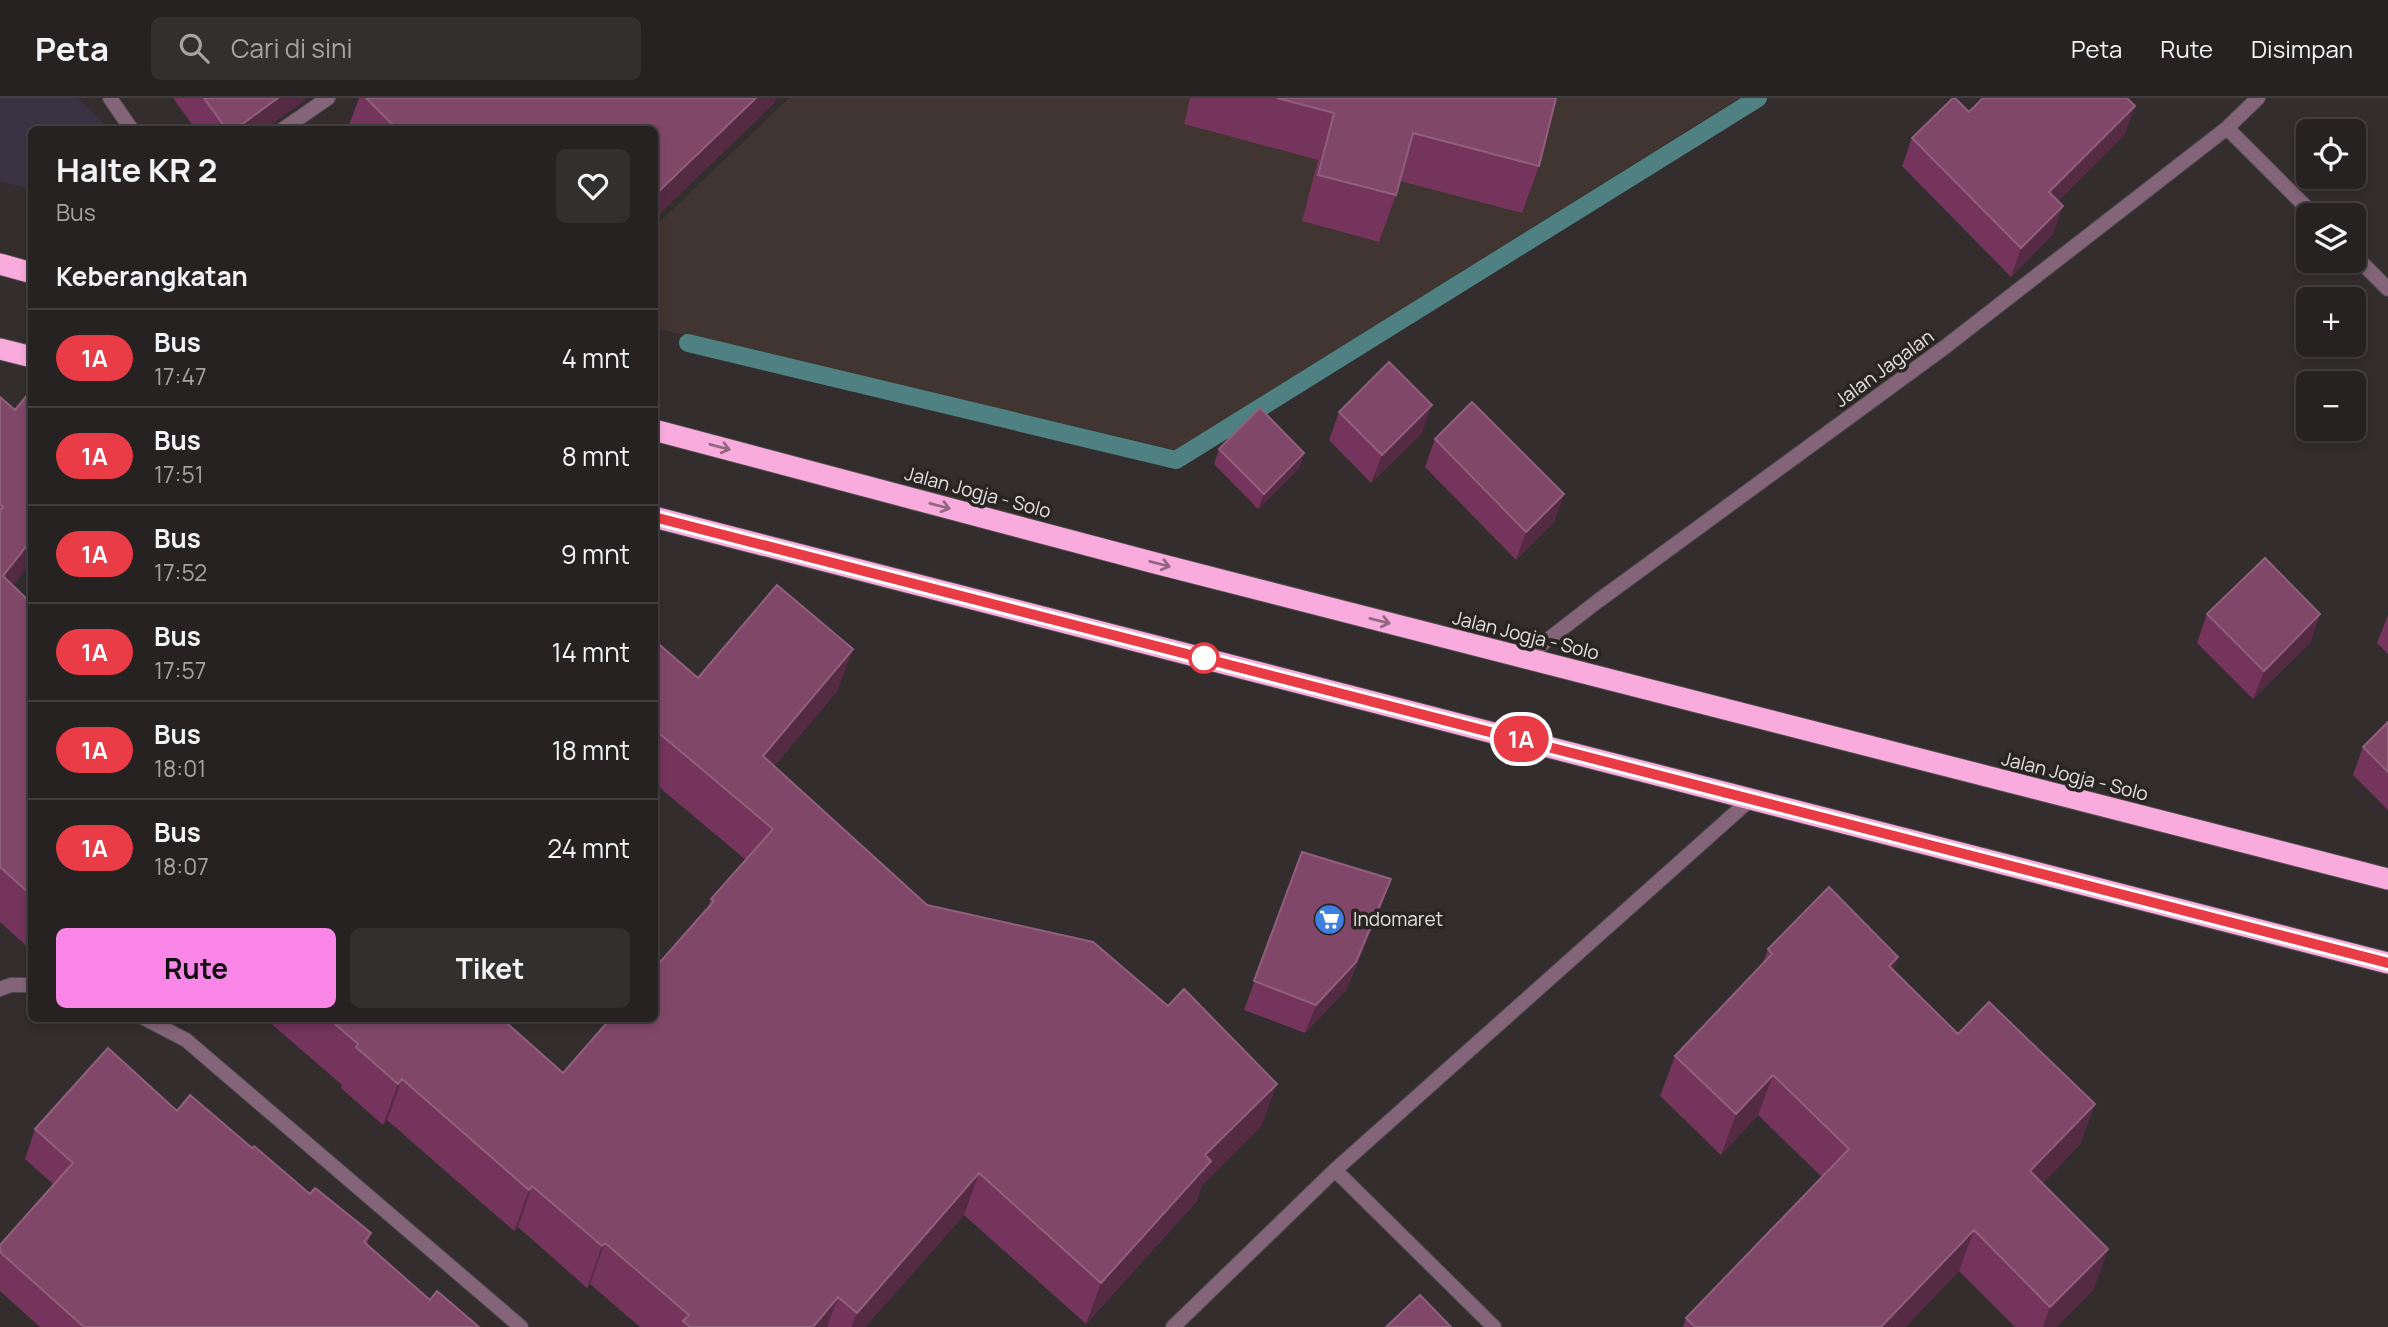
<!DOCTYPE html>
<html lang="id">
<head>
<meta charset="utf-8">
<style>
  body { margin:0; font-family:Manrope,sans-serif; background:#322f2f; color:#f1f3f6; height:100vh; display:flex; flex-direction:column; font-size:26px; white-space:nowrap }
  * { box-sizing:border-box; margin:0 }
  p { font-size:23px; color:#a4a4a5 }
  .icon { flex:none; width:38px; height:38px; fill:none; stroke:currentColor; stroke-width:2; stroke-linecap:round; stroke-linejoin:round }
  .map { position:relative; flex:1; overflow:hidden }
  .sheet { position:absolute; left:28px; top:28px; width:630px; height:896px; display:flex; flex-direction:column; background:#262222; border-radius:10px; box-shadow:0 4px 10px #0003,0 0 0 2px #423f40 }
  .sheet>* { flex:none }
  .badge { padding:0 14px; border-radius:23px; font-size:24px; line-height:46px }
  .fabs { position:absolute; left:2296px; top:21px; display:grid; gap:14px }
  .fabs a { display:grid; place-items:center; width:70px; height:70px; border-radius:10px; background:#262222; box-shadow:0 4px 10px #0003,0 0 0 2px #423f40; font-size:35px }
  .map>.badge { position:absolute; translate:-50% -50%; box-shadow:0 0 0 4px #fff }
  h2 { padding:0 28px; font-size:26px; line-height:63px }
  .round { display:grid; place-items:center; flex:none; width:74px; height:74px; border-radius:10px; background:#322f2f }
  .headline { display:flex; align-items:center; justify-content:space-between; height:119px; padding:0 28px }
  h1 { font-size:33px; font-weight:700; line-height:52px }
  .action { display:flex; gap:14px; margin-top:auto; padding:14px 28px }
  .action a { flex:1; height:80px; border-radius:10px; background:#fa87e7; color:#111; font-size:28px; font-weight:700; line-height:80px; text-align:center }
  .action a+a { background:#322f2f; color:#f1f3f6 }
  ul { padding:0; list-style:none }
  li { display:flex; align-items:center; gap:21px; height:98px; padding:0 28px; border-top:2px solid #423f40 }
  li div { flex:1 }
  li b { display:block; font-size:26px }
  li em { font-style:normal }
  li .badge { min-width:77px; font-weight:700; text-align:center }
  header { display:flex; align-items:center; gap:42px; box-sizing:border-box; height:98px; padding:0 35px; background:#262222; border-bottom:2px solid #423f40 }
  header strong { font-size:33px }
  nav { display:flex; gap:38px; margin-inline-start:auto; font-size:24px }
  .search { width:490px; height:63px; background:#322f2f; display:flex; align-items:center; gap:18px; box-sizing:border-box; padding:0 24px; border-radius:10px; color:#a4a4a5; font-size:26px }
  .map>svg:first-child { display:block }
  .commercial { fill:#3a3344 }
  .built { fill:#403531 }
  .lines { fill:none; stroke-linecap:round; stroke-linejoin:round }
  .stream { stroke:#4f8183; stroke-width:18 }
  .street-casing { stroke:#4f4b4a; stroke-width:16 }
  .highway-casing { stroke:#4f4b4a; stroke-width:23 }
  .street { stroke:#846478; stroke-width:14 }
  .highway { stroke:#f9abdd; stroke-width:21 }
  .wall { fill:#74345b }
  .shaded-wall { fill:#552a43 }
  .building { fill:#804769; stroke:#905f7c; stroke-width:2 }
  .oneway { stroke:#916880 }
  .line-casing { stroke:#fff; stroke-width:16 }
  .line { stroke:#e93c46; stroke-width:10 }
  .stop-dot { fill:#fff; stroke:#e93c46; stroke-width:3.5 }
  .labels { text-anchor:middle; stroke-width:7; stroke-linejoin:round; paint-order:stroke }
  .street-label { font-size:19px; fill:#e4e1e0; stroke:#292523 }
  .poi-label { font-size:19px; fill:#e4e1e0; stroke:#292523; text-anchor:start }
</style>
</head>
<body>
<header>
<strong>Peta</strong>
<div class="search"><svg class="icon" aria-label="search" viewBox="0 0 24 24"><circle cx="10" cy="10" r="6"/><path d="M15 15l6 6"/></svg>Cari di sini</div>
<nav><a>Peta</a><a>Rute</a><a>Disimpan</a></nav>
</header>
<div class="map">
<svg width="2388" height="1229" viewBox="0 0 2388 1229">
  <rect width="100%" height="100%" fill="#332e2d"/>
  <!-- commercial -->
  <path class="commercial" d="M0,0H78L106,28L105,31L32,32L31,91L0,83Z"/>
  <!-- built -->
  <path class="built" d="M789,0H1739L1176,352L655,230V128Z"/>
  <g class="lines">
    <!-- stream -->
    <path class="stream" d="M688,245L1176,362L1758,0"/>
    <defs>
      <path id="street" d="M110,0L132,32
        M2227,30L2314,117
        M282,32L328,0
        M2354,157L2388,191
        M1524,560L1598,503L1945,249L2227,30L2258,0
        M0,891L11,887H32
        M144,920L186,942L521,1229
        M1335,1072L1494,1229
        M1173,1229L1335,1072L1752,700"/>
      <path id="highway" d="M0,166L32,175
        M0,251L32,259
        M654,332L1155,465L2388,781
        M654,419L2388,865"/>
    </defs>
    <!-- street casing -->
    <use href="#street" class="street-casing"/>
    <!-- highway casing -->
    <use href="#highway" class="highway-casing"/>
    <!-- street -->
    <use href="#street" class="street"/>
    <!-- highway -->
    <use href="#highway" class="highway"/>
  </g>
  <!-- wall -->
  <path class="wall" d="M173,0H305V2L263,32H196Z
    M359,0H776L775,4L654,121V32H349L348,30Z
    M1190,0H1556L1539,68L1522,115L1400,83L1396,97L1379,144L1302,123L1318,62L1184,26Z
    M1969,14L2125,36L2058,103L2053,136L2011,179L1902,68L1912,40Z
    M32,291V463L12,488L32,506V853L0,824V299L15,312Z
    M1339,314L1422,335L1371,385L1329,342Z
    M1435,341L1564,396L1554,424L1516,462L1425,369Z
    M1219,351L1304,355L1299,370L1258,411L1214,366Z
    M2207,516H2320L2310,545L2253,601L2197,545Z
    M2388,517V556L2377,545Z
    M654,542L698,580L838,592L774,668L927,807L1262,1027L1202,1087L1196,1104L1086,1226L964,1117L865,1229H640L590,1186L587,1190L518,1129L514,1133L387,1022L383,1027L341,990L342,987L267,922L264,925L259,920H501L563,975L707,812L711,801L746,762L654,685Z
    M2388,624V712L2353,677L2363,649Z
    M1302,754L1381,809L1346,892L1305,935L1244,912Z
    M1768,851L1893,872L1958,936L2095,1006L2080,1046L2042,1086L2108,1151L2093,1192L2056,1229H2015L1959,1173L1905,1229H1683L1686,1220L1822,1079L1758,1017L1721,1057L1660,998L1675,958L1763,865Z
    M177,1013L252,1050L310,1096L371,1135L367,1146L430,1202L479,1229H40L0,1193V1147L54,1087L25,1061L35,1031Z"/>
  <!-- shaded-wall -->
  <path class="shaded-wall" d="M278,0H305V2L263,32H234Z
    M756,0H776L775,4L654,121V98Z
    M2135,8L2125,36L2038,122L2049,94Z
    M2063,108L2053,136L2011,179L2021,150Z
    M1432,307L1422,335L1371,385L1382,357Z
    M1304,355L1299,370L1258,411L1264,396Z
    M1564,396L1554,424L1516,462L1526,434Z
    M32,441V463L0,503L3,478Z
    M2320,516L2310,545L2253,601L2264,573Z
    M853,551L838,592L748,699L763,658Z
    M1391,781L1381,809L1346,892L1305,935L1316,907Z
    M1898,859L1883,899L1889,868Z
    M1773,977L1758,1017L1721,1057L1736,1016Z
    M402,981L387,1022L383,1027L398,986Z
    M1277,986L1262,1027L1202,1087L1196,1104L1086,1226L1101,1185L1205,1057Z
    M2095,1006L2080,1046L2015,1114L2030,1073Z
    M979,1075L964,1117L865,1229H851L857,1215Z
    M532,1088L518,1129L514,1133L529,1092Z
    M1974,1132L1959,1173L1905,1229H1881Z
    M605,1145L590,1186L587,1190L602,1148Z
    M2108,1151L2093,1192L2056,1229H2043L2050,1209Z
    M838,1199L827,1229H813Z"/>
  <!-- building -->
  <path class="building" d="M204,0H278L234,32H227Z
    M366,0H756L654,98V32H398Z
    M1277,0H1556L1539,68L1413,35L1396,97L1318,77L1334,15Z
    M1953,0H1955L1969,14L1983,0H2127L2135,8L2049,94L2063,108L2021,150L1912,40Z
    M1389,264L1432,307L1382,357L1339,314Z
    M32,291V441L3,478L32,506V798L0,769V412L3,409L0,406V299L15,312Z
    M1472,304L1564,396L1526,434L1435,341Z
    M1260,310L1304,355L1264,396L1219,351Z
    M2265,460L2320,516L2264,573L2207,516Z
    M777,487L853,551L763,658L927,807L1093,844L1168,908L1184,891L1277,986L1205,1057L1211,1063L1101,1185L979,1075L857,1215L838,1199L813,1229H690L683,1223L689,1217L605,1145L602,1148L532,1088L529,1092L402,981L398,986L356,949L358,946L328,920H501L563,975L611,920H654V871L714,803L711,801L773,731L654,631V542L698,580Z
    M2388,624V674L2363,649Z
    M1302,754L1391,781L1356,864L1316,907L1254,883Z
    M1829,789L1898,859L1889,868L1958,936L1989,904L2095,1006L2030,1073L2108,1151L2050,1209L1974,1132L1881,1229H1695L1686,1220L1849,1051L1773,977L1736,1016L1675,958L1772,856L1768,851Z
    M108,950L177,1013L190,997L252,1050L254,1048L310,1096L315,1090L371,1135L364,1144L430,1202L437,1193L479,1229H84L0,1154V1147L73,1065L35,1031Z
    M1420,1197L1451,1229H1386Z"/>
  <!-- one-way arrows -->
  <defs><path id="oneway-shaft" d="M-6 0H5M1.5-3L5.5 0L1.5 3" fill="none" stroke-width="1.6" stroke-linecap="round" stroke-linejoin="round" transform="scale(1.75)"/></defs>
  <g class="oneway">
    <use href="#oneway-shaft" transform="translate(720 349) rotate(15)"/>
    <use href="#oneway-shaft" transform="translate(940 408) rotate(15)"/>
    <use href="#oneway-shaft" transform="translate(1160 466) rotate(15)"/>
    <use href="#oneway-shaft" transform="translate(1380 523) rotate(14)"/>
  </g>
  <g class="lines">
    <defs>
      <path id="line" d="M654,419L2388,865"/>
    </defs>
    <!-- line casing -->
    <use href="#line" class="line-casing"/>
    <!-- line -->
    <use href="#line" class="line"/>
  </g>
  <!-- icons -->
  <defs>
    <symbol id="supermarket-disc" viewBox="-11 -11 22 22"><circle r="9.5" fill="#3f7fe0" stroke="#292523"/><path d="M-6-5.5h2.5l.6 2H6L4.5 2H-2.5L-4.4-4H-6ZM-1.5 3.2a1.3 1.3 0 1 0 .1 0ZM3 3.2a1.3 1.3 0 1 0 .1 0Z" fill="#fff"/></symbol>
  </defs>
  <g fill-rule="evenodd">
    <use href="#supermarket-disc" x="1312" y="804" width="35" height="35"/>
  </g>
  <!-- markers -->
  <circle class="stop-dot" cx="1204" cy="560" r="14"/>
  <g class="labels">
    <!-- street labels -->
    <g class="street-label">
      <text transform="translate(1884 270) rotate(-36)" y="7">Jalan Jagalan</text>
      <text transform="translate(978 394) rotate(15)" y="7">Jalan Jogja - Solo</text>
      <text transform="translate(1526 537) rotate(14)" y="7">Jalan Jogja - Solo</text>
      <text transform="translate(2075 678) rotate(14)" y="7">Jalan Jogja - Solo</text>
    </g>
    <!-- poi labels -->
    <g class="poi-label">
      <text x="1353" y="828">Indomaret</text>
    </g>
  </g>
</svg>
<div class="fabs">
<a><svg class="icon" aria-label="locate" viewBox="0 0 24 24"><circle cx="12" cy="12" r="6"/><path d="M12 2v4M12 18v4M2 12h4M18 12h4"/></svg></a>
<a><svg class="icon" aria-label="layers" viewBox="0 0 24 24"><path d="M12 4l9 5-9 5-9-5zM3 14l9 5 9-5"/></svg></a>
<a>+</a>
<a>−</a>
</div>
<b class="badge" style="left:1521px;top:641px;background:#e93c46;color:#fff">1A</b>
<section class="sheet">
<div class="headline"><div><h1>Halte KR 2</h1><p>Bus</p></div><a class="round"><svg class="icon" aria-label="heart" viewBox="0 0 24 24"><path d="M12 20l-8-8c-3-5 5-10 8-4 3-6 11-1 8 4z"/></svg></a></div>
<h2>Keberangkatan</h2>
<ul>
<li><span class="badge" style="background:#e93c46;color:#fff">1A</span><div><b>Bus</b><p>17:47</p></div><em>4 mnt</em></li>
<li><span class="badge" style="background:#e93c46;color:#fff">1A</span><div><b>Bus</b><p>17:51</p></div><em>8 mnt</em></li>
<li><span class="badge" style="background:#e93c46;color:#fff">1A</span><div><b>Bus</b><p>17:52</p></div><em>9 mnt</em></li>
<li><span class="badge" style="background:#e93c46;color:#fff">1A</span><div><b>Bus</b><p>17:57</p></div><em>14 mnt</em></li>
<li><span class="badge" style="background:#e93c46;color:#fff">1A</span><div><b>Bus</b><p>18:01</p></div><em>18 mnt</em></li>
<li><span class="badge" style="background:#e93c46;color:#fff">1A</span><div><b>Bus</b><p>18:07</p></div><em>24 mnt</em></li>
</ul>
<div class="action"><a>Rute</a><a>Tiket</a></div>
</section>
</div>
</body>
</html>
